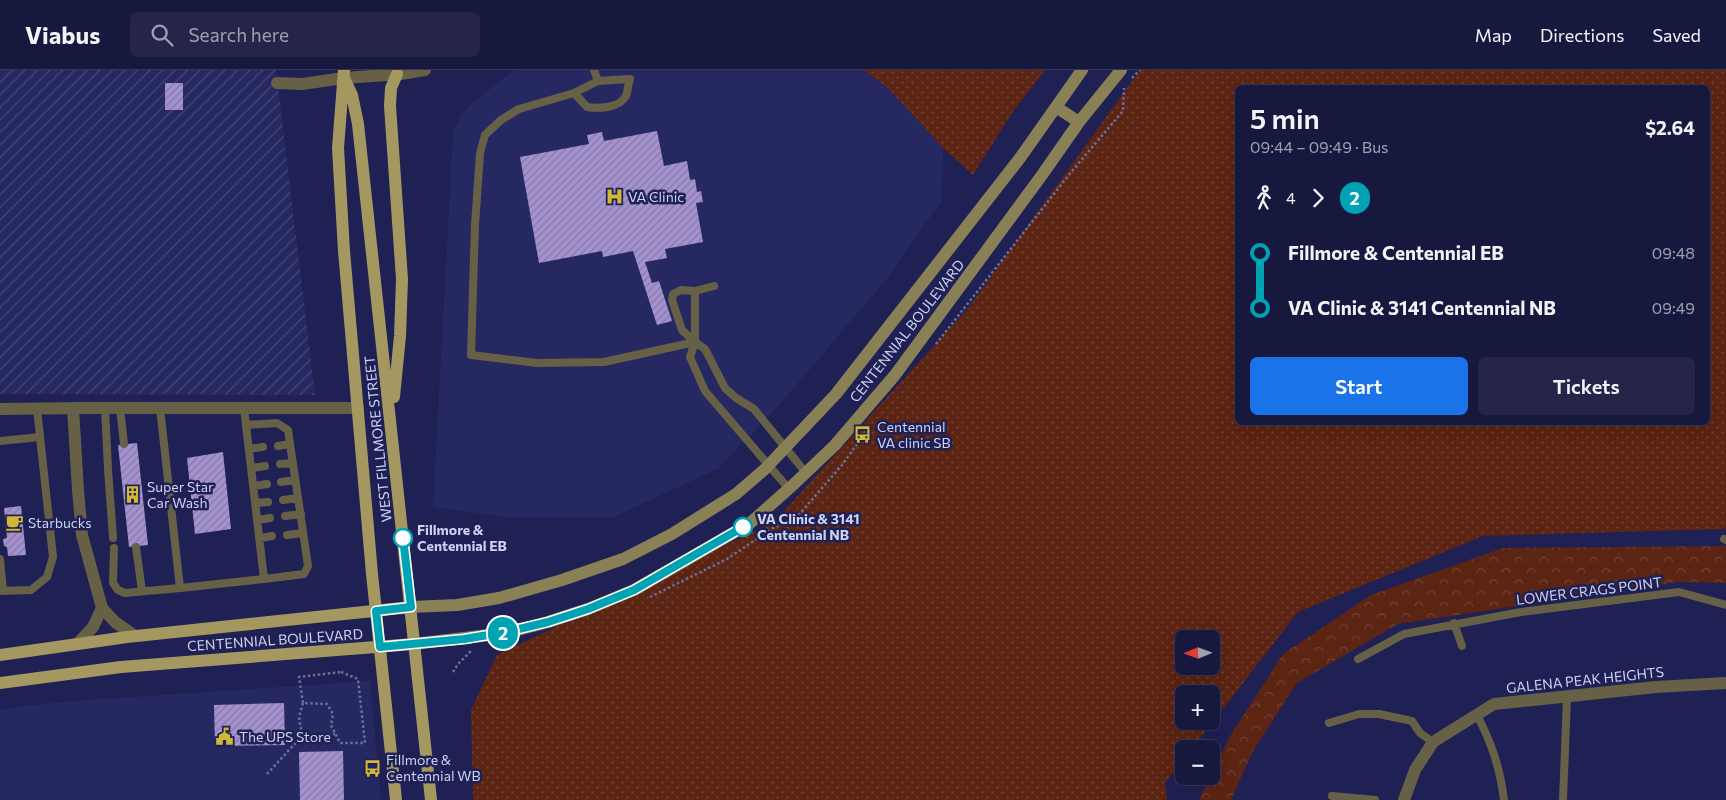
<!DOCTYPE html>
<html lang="en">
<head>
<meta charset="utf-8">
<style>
  body { margin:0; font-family:Commissioner,sans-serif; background:#242549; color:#f1f3f6; height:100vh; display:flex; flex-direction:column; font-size:19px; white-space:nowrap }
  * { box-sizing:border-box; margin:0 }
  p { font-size:16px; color:#9ea0b0 }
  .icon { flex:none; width:28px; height:28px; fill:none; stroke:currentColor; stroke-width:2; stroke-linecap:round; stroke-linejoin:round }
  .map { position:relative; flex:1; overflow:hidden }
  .drawer { position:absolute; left:1235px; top:15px; width:475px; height:340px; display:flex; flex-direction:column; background:#17183e; border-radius:8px; box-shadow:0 5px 20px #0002,0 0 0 1px #363758 }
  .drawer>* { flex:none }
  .badge { padding:0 10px; border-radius:16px; font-size:18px; line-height:32px }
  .needle { width:32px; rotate:269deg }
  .controls { position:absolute; left:1175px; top:560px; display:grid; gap:10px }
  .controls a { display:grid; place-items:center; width:45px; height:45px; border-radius:8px; background:#17183e; box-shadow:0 5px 20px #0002,0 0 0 1px #363758; font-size:25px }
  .map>.badge { position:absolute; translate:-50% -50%; box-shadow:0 0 0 2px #fff }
  .legs { display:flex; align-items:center; gap:8px; height:55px; padding:0 15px; font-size:16px }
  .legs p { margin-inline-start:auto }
  .head { display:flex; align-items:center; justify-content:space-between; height:85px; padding:0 15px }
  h1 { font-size:28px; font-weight:600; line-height:38px }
  .button { display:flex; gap:10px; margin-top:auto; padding:10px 15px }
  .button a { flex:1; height:58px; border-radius:8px; background:#1a73e8; color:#fff; font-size:20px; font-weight:600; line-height:58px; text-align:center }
  .button a+a { background:#242549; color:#f1f3f6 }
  ul { padding:0 15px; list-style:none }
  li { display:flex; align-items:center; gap:18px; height:55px; font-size:19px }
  li i { display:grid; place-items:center; width:8px; height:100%; margin:0 6px; background:currentColor }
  li i::after { content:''; width:12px; height:12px; margin:-6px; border:4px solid; border-radius:50%; background:#17183e }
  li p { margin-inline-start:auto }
  li:first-child i { background:linear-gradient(#0000 50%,currentColor 0) }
  li:last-child i { background:linear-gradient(currentColor 50%,#0000 0) }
  header { display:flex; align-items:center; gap:30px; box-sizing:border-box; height:70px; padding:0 25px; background:#17183e; border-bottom:1px solid #363758 }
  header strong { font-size:24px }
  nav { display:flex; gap:28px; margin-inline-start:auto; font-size:18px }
  .search { width:350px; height:45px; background:#242549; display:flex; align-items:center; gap:12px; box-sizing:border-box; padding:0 18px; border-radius:8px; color:#9ea0b0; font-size:19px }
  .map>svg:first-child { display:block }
  .built { fill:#262862 }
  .industrial { fill:url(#industrial-furrows) }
  .grass { fill:url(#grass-dots); fill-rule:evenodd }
  .forest { fill:url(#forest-crowns) }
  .building { fill:url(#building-hatch) }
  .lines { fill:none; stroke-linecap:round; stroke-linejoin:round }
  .path { stroke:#6c709a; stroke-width:2.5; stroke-dasharray:2.5 2.5; stroke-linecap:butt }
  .lane { stroke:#666146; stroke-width:8 }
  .street { stroke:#666146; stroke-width:12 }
  .secondary { stroke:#898055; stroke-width:12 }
  .primary { stroke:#a49860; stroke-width:12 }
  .line-1-casing { stroke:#fff; stroke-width:11 }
  .line-1 { stroke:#00a3b4; stroke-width:8 }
  .stop-1-dot { fill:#fff; stroke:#00a3b4; stroke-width:2.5 }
  .labels { text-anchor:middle; stroke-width:5; stroke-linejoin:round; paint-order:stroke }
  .poi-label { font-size:14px; fill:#cdd3f3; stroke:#1f2053; text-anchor:start }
  .street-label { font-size:14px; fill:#cdd3f3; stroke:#1f2053 }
  .stop-label { font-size:14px; font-weight:bold; fill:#cdd3f3; stroke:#1f2053; text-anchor:start }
</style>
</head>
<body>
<header>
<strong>Viabus</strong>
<div class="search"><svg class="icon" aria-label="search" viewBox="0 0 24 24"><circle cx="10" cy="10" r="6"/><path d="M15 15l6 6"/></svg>Search here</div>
<nav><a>Map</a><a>Directions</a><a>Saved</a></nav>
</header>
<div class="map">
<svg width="1726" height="730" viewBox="0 0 1726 730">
  <defs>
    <pattern id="industrial-furrows" width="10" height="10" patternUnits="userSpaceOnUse" patternTransform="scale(1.25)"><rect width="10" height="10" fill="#262862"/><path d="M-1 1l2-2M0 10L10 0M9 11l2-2" fill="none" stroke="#444679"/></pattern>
    <pattern id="grass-dots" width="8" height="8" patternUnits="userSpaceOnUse" patternTransform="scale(1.25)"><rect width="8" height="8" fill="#5c2413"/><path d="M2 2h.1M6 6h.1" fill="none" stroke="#724336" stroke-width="1.8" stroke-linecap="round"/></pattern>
    <pattern id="forest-crowns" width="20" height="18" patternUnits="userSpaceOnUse" patternTransform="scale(1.25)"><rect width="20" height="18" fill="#5c2413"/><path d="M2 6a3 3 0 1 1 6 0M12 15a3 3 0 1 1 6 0" fill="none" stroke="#724336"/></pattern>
    <pattern id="building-hatch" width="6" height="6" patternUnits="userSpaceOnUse" patternTransform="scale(1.25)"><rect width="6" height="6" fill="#a492cf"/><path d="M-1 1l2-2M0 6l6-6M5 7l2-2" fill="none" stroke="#8579a7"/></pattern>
  </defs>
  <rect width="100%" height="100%" fill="#1f2053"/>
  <!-- built -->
  <path class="built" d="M514,0H863L887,17L943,78L942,130L886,210L782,332L719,398L614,447L514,448L433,437L453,63L461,45L477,29Z
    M370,611L381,730H0V640L23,636L73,631Z"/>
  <!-- industrial -->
  <path class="industrial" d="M0,0H276L315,325L0,324Z"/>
  <!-- grass -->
  <path class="grass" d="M863,0H1045L1012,43L973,105L943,78L887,17Z
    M1140,0H1726V459L1483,466L1298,542L1192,679H1184V689L1165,713L1167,730H473L471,640L497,585L774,452L969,237ZM1238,18H1708V352H1238ZM1184,569H1211V596H1184ZM1184,624H1211V651H1184Z"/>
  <!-- forest -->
  <path class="forest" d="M1726,476V513L1678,512L1398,554L1297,613L1253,681L1231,730H1199L1230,666L1283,584L1371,525L1503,478Z"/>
  <!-- building -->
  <path class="building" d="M165,13H183V40H165Z
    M657,61L664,96L687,91L690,110L695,109L697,122L701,121L703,132L696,133L703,172L665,179L667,188L645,192L652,213L659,211L672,251L657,255L633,181L603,187L602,181L539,193L520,87L589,74L587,65L602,62L604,71Z
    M137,373L148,475L129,477L118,375Z
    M223,382L231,459L195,464L187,388Z
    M21,436L26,485L8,486L7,477L4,476L3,469L7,468L4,438Z
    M284,633L285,675L215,676L214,635Z
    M343,681L344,730H300L299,682Z"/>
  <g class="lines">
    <!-- path -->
    <path class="path" d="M1132,8L1140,0
      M936,274L1072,101L1123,41L1124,18
      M650,527L727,489L776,456L796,448L842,395L867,360
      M341,602L358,609L365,673H340L331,655L333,644L327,634L303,633L299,607Z
      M453,602L458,594L471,581
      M303,633L299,647L302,666L335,664
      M267,704L302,666"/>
    <!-- lane -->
    <path class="lane" d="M594,0L598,11L574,23L519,39L501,50L485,65L480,83L475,155L471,285L537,293L604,292L695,272
      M574,23L587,37C599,39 619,38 626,26C628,21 628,14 630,9L598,11
      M714,216L695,221L681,220L673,224L672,230L682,260L695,272L705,279L725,318L736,328L754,339L806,403
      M695,221V272L690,287L705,321L789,419
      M105,338L108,399L113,468
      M120,338L124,374
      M246,355L277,353L288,360L308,496L304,504L264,509
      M0,371L40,367
      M278,376L290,374
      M249,379L263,377
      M280,394L293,393
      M252,398L265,396
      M281,412L295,410
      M254,416L267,414
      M283,430L298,428
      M256,433L268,432
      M285,446L301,444
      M258,450L270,448
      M287,465L303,463
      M260,468L272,466
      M1724,469L1726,470
      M136,477L142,521
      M114,478L113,513L118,520L125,523L180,518L160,338
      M0,489L3,521
      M180,518L264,509L244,338
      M0,521L31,520L47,507L53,487L37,339
      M1454,553L1462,576
      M1358,589L1404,564L1521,542L1679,522L1726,535
      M1477,645C1492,674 1500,698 1504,730
      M1329,653L1359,644H1379L1412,651L1420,663L1433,672
      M1332,726L1375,730
      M1563,730L1567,627"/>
    <!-- street -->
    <path class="street" d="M277,13L302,14L344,8L401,4L425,0
      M73,338L78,420L82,465L102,538L115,552L135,566
      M0,339L85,338H358
      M78,573L93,557L102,538
      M1404,730L1415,700L1433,672L1494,634L1656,617L1726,613"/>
    <!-- secondary -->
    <path class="secondary" d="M1056,37L1079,52
      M411,537L457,535L499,528L562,510L623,489L672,464L736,424L765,399L836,324L1020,88L1082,0
      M414,574L506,563L548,552L588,539L634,520L749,454L793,415L835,375L895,305L1042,105L1079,52L1121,0"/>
    <!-- primary -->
    <path class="primary" d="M344,0L338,78L344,181L372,504L396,730
      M344,8L352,25L358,54L431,730
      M394,327L400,266L402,209L390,36L391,18L397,4
      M0,585L127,567L411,537
      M0,613L121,597L414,574"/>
  </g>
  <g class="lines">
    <defs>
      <path id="line-1" d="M403,468L411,537L376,541L380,577L464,569L506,562L548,552L588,539L634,520L743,457"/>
    </defs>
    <!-- line-1 casing -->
    <use href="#line-1" class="line-1-casing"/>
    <!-- line-1 -->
    <use href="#line-1" class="line-1"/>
  </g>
  <!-- icons -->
  <defs>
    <symbol id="hospital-bare" viewBox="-9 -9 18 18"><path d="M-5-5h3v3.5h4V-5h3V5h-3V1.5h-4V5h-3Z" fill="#d1b736" stroke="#1f2053" stroke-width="2.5" paint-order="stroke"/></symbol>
    <symbol id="bus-bare" viewBox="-9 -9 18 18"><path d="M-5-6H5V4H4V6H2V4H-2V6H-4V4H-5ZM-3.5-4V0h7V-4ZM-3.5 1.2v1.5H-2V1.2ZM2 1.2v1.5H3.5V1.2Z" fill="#d1b736" stroke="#1f2053" stroke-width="2.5" paint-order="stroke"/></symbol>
    <symbol id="building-bare" viewBox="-9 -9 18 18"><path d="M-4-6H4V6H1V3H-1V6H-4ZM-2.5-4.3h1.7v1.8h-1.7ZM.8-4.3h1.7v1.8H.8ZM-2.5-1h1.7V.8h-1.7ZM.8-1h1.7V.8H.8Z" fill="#d1b736" stroke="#1f2053" stroke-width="2.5" paint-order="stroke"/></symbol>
    <symbol id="cafe-bare" viewBox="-9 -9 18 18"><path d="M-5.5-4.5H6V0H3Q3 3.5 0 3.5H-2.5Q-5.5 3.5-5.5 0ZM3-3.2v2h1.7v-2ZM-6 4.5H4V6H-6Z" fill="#d1b736" stroke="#1f2053" stroke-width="2.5" paint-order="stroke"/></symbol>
    <symbol id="civic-bare" viewBox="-9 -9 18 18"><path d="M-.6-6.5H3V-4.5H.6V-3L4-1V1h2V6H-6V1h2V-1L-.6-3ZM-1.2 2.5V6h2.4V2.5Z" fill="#d1b736" stroke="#1f2053" stroke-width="2.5" paint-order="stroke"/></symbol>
  </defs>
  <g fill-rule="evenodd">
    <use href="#hospital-bare" x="602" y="114" width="25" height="25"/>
    <use href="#bus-bare" x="850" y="352" width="25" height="25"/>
    <use href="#building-bare" x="120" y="412" width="25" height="25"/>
    <use href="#cafe-bare" x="2" y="440" width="25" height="25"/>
    <use href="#civic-bare" x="212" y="654" width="25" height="25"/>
    <use href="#bus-bare" x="360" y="686" width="25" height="25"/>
  </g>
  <!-- markers -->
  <g class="stop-1-dot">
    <circle cx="743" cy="457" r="9"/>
    <circle cx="403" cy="468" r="9"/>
  </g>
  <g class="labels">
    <!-- poi labels -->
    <g class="poi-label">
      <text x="628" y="132">VA Clinic</text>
      <text x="877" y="362">Centennial<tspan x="877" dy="16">VA clinic SB</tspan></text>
      <text x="147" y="422">Super Star<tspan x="147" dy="16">Car Wash</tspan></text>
      <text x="28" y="458">Starbucks</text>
      <text x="239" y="672">The UPS Store</text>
      <text x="386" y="695">Fillmore &amp;<tspan x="386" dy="16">Centennial WB</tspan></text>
    </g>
    <!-- street labels -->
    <g class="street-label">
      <text transform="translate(907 261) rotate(-52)" y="5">CENTENNIAL BOULEVARD</text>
      <text transform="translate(378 369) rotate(-96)" y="5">WEST FILLMORE STREET</text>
      <text transform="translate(1589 521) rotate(-7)" y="5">LOWER CRAGS POINT</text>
      <text transform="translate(275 570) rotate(-4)" y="5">CENTENNIAL BOULEVARD</text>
      <text transform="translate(1585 610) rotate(-6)" y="5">GALENA PEAK HEIGHTS</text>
    </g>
    <!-- stop labels -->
    <g class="stop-label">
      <text x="757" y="454">VA Clinic &amp; 3141<tspan x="757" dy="16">Centennial NB</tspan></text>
      <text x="417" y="465">Fillmore &amp;<tspan x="417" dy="16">Centennial EB</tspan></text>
    </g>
  </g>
</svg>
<div class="controls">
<a><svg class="needle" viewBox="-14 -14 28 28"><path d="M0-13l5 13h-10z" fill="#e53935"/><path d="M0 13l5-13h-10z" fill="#9ea0b0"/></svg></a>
<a>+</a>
<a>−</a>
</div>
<b class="badge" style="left:503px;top:563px;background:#00a3b4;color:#fff">2</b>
<section class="drawer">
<div class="head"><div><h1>5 min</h1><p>09:44 – 09:49 · Bus</p></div><b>$2.64</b></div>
<div class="legs"><svg class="icon" aria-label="walk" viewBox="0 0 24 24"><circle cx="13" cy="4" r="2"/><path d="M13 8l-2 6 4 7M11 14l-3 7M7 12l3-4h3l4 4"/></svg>4<svg class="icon" aria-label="forward" viewBox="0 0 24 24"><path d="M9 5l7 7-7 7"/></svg><b class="badge" style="background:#00a3b4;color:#fff">2</b></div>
<ul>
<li><i style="color:#00a3b4"></i><b>Fillmore &amp; Centennial EB</b><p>09:48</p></li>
<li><i style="color:#00a3b4"></i><b>VA Clinic &amp; 3141 Centennial NB</b><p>09:49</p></li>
</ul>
<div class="button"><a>Start</a><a>Tickets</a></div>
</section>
</div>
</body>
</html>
